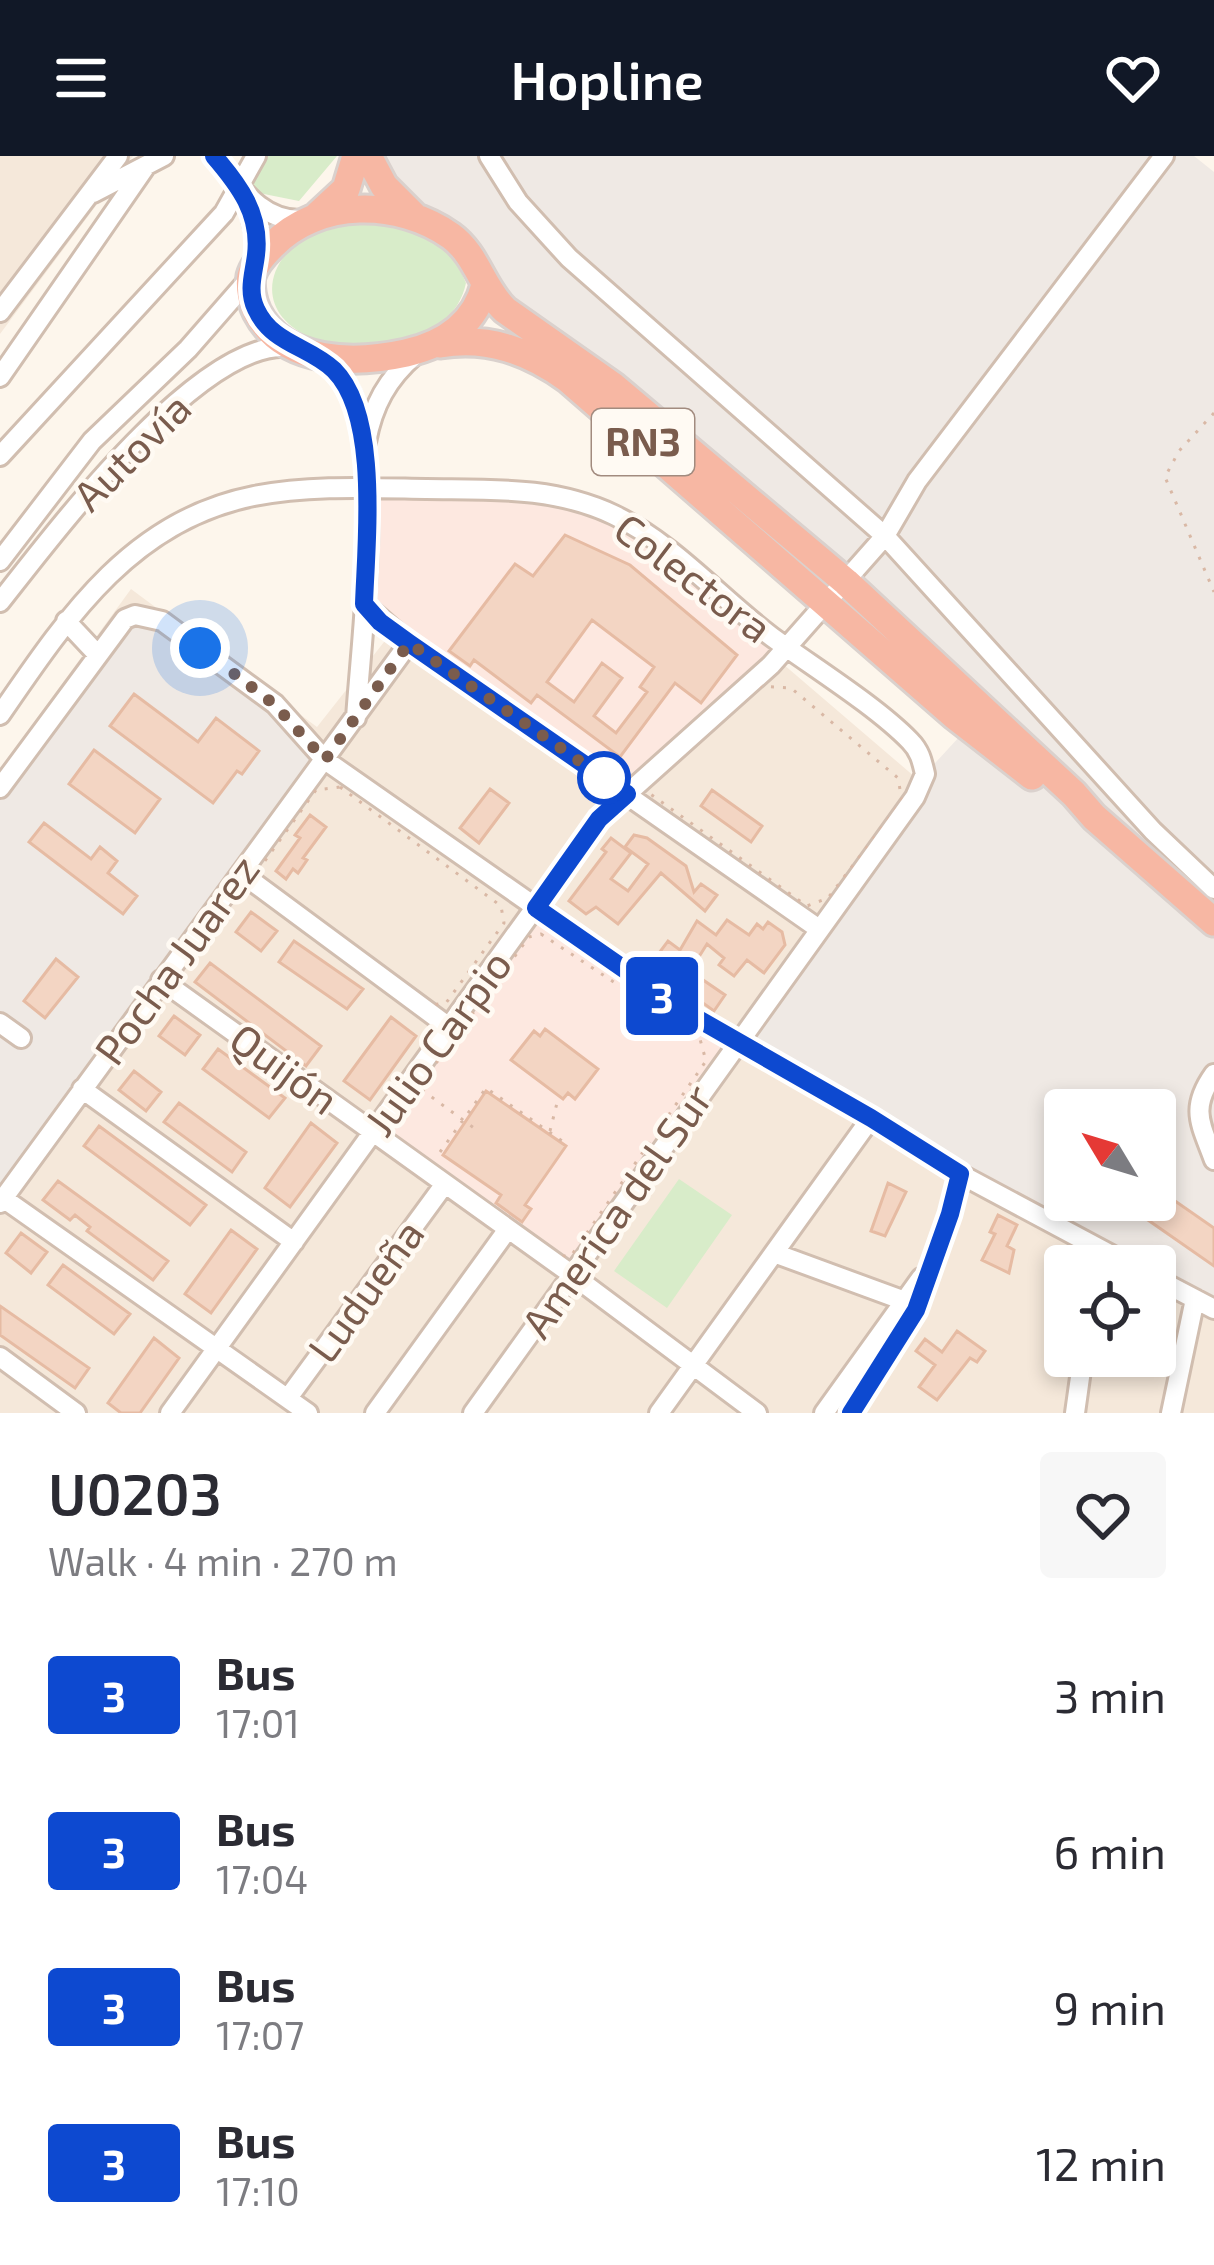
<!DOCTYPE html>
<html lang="en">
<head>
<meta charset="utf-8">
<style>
  body { margin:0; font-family:"Exo 2",sans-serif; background:#f7f7f7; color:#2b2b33; height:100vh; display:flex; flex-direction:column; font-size:45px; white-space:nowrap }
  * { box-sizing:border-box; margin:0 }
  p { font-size:39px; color:#7c7c81 }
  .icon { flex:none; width:66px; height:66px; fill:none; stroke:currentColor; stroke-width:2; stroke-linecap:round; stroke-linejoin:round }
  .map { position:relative; height:1257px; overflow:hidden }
  .drawer { display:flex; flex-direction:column; background:#fff; flex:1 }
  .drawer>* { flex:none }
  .badge { padding:0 24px; border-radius:9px; font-size:42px; line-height:78px }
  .needle { width:78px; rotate:308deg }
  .buttons { position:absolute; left:1044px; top:933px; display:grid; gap:24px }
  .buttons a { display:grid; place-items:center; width:132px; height:132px; border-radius:12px; background:#fff; box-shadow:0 6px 18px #0003; font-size:60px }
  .you { position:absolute; width:60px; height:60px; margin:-30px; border:9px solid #fff; border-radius:50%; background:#1a73e8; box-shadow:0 0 0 18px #1a73e833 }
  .map>.badge { position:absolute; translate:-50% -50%; box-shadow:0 0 0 6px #fff }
  .round { display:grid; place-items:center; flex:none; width:126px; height:126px; border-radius:12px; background:#f7f7f7 }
  .summary { display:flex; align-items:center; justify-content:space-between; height:204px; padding:0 48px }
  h1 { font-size:57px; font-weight:600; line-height:90px }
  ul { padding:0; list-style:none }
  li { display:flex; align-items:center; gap:36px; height:156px; padding:0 48px }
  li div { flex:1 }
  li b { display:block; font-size:45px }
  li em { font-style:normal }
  li .badge { min-width:132px; font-weight:700; text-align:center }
  header { display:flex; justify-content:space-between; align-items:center; height:156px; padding:0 48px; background:#111827; color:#fff; font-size:54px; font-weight:600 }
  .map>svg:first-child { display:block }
  .residential { fill:#f5e8da }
  .commercial { fill:#fde8e0 }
  .industrial { fill:#efe9e4; fill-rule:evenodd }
  .green { fill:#d8ecc9 }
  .building { fill:#f3d5c3; stroke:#e6bba3; stroke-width:3; fill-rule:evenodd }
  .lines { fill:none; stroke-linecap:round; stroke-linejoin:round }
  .minor-casing { stroke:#d1beb0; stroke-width:24 }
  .highway-casing { stroke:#dad1cd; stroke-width:33 }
  .path { stroke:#d9b8a5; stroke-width:3; stroke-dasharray:3 9; stroke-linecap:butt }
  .minor { stroke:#fff; stroke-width:18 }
  .highway { stroke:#f7b7a3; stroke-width:27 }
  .line-casing { stroke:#fff; stroke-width:27 }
  .line { stroke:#0d49d0; stroke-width:18 }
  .walk { stroke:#7a5c4d; stroke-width:12; stroke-dasharray:0 21.6 }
  .stop-dot { fill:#fff; stroke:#0d49d0; stroke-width:6 }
  .labels { text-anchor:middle; stroke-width:9; stroke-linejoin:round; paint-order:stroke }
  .shield { fill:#fffaf3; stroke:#a28b7f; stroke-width:3 }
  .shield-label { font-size:39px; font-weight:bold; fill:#7a5c4d }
  .street-label { font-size:42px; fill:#7a5c4d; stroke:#fffaf3 }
</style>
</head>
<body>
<header><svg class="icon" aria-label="menu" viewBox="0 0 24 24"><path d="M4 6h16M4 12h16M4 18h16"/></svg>Hopline<svg class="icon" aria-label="heart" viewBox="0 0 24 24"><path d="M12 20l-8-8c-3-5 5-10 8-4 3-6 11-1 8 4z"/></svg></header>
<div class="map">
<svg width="1214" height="1257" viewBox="0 0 1214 1257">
  <rect width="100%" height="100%" fill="#fdf6ec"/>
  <!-- residential -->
  <path class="residential" d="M0,0H133L0,178Z
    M451,401L762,490L922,627L734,882L1132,1110H1065V1200H1155V1122L1214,1153V1257H0V613L131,433L317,571Z"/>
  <!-- commercial -->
  <path class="commercial" d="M367,332L533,335L614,359L787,492L627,638L364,448Z
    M536,752L737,887L572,1119L371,977Z"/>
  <!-- industrial -->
  <path class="industrial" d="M368,0H1194L1214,16V1153L1155,1122V1110H1132L737,887L925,618L984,554L525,169ZM1065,954H1155V1044H1065Z
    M135,459L275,548L325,604L0,1047V632Z"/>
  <!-- green -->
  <path class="green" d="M265,0H337L299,45L254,36L249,28Z
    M373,65C415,70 450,86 466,127C459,158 438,173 408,181C380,190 343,193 315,183C252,159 263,100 318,74C334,66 356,67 373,65Z
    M679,1023L732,1059L667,1152L614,1115Z"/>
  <!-- building -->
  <path class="building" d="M565,379L630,409L737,499L701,547L675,527L620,601L537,539L531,547L474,504L470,510L449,495L515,408L533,420ZM592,464L654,511L640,531L647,536L616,577L594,560L622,522L602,507L574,546L547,526Z
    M134,538L198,586L216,562L259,595L242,618L237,615L213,647L110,570Z
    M94,594L160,643L135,677L69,628Z
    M490,633L509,647L479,687L460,672Z
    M712,634L762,670L751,686L701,650Z
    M310,659L326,671L303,702L307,704L298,717L293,713L286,723L276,715L300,682L295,679Z
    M44,667L91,703L100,691L117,705L108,717L137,740L123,758L29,686Z
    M634,679L647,682L686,710L694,736L701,728L717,739L705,755L661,717L618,768L596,751L586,758L569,745L606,696L602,693L611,682L631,697L611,723L628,735L648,708L625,691Z
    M251,756L277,775L261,795L236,776Z
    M727,764L749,779L757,768L763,773L768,766L782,776L785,789L764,817L747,804L734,820L719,809L724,802L707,788L690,815L725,839L714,855L650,809L668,785L680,794L697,765L716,779Z
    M294,785L363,833L347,853L279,806Z
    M56,803L78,821L45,862L24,845Z
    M210,807L321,890L306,910L195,826Z
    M174,860L200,879L185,899L159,880Z
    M391,861L416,880L370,944L344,925Z
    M545,873L598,913L575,943L568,937L563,943L511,904L534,875L540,880Z
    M218,893L285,942L269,962L203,913Z
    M134,915L161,936L146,955L119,934Z
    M486,935L566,990L525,1049L531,1053L522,1066L496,1047L501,1039L443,999Z
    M179,947L246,996L232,1016L164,966Z
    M311,967L337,987L290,1051L265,1032Z
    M99,970L206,1049L190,1069L84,990Z
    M58,1025L168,1105L153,1124L87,1075L90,1071L75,1059L70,1064L43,1044Z
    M888,1027L906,1036L885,1080L871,1075Z
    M1165,1038L1214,1072V1110L1148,1064Z
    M998,1059L1017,1069L1007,1090L1014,1094L1009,1117L982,1104L995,1078L990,1076Z
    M231,1074L257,1093L211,1157L185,1138Z
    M21,1077L47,1096L31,1117L6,1097Z
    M63,1109L130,1158L114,1178L48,1129Z
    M0,1150L89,1212L75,1232L0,1179Z
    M957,1175L985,1195L977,1206L970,1202L937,1244L919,1231L935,1209L916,1195L925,1183L942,1196Z
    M154,1182L179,1202L140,1257H121L108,1247Z"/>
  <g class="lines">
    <defs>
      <path id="minor" d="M214,0C239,29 260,66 303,64
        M489,0L518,46L569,102L885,380L1153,675L1214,733
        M93,37L164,0
        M247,42L257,85L254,108
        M0,156L118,0
        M319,202C334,214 348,227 354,245C382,328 362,474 356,562
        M0,221L146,10
        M366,286C373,249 387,223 416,198
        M0,300L224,57L256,0
        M0,405L92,285L188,193L251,121
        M0,446C53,379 200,182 290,191
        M364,448L409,487L819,773
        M66,465L97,498
        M0,559C66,463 131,364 254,340C310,329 369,332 426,333C491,334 553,330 614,359C673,387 720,442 772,481C813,511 876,550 910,585C920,595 922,605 925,618L915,641L473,1257
        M0,632L125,463L135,459L162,465L275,548L325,604L686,856L871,962L960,1018L1132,1110
        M241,717L449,871
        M161,824L567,1115L757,1257
        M0,867L21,882
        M1214,918C1189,953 1201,968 1214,1004
        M82,933L294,1086
        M3,1042L308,1257
        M0,1047L409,487
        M774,1097L913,1148
        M1155,1122L1214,1153
        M0,1201L76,1257
        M288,1242L444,1029
        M170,1257L599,663L771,509L885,380L917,325L1164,0
        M375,1257L508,1073
        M659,1257L871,962
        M824,1257L921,1122
        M851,1257L916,1155L950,1058L960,1018
        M1075,1257L1083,1200
        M1171,1257L1195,1143"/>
      <path id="highway" d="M368,0L384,30L414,60
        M318,59L346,33L356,0
        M485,129C475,168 445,188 406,197C356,208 284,209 257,156C252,146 249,131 251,120C254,109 264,98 272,90C318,42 399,43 451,80C477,99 482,132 505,154L613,230L846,426L1074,638L1094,661L1214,766
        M440,188C488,180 529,195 568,223L955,560L1032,620"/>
    </defs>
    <!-- minor casing -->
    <use href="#minor" class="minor-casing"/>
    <!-- highway casing -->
    <use href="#highway" class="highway-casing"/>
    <!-- path -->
    <path class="path" d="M1214,257L1179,295L1165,321L1214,436
      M759,530L791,532L898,622L902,645L828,742L807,750L649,637L647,629Z
      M340,631L501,750L504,767L446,847L431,849L267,733L259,713L316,634Z
      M541,778L700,883L706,905L571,1100H557L394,983L392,967L529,781Z
      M422,934L474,972
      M550,975L558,943
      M440,996L486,932L568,989"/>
    <!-- minor -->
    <use href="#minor" class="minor"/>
    <!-- highway -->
    <use href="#highway" class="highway"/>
  </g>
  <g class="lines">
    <defs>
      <path id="line" d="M214,0C239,29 261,58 256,99C254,117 247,134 256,153C272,188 309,190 334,214C380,260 366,387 364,448L380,466L409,487L627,638L599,663L536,752L686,856L871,962L960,1018L950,1058L916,1154L851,1257"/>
    </defs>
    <!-- line casing -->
    <use href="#line" class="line-casing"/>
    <!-- line -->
    <use href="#line" class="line"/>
    <!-- walk -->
    <path class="walk" d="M200,492L274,548L325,604L409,487L604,622"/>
  </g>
  <!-- markers -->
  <circle class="stop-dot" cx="604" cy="622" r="24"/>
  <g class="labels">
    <!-- shield labels -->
    <rect class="shield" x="592" y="253" width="102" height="66" rx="9"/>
    <g class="shield-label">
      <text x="643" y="300">RN3</text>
    </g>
    <!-- street labels -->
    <g class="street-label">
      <text transform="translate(132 296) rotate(-45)" y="15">Autovía</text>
      <text transform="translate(693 422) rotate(37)" y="15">Colectora</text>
      <text transform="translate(177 804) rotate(-54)" y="15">Pocha Juarez</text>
      <text transform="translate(438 887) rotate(-54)" y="15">Julio Carpio</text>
      <text transform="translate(284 913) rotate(36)" y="15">Quijón</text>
      <text transform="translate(617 1055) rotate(-55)" y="15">America del Sur</text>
      <text transform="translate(366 1135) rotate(-54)" y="15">Ludueña</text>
    </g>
  </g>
</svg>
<div class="buttons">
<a><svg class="needle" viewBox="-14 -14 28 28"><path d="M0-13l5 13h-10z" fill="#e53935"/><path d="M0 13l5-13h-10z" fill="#7c7c81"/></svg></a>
<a><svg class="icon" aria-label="locate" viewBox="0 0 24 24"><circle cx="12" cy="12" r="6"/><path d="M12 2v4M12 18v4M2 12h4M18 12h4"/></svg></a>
</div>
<div class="you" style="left:200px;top:492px"></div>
<b class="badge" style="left:662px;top:840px;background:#0d49d0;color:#fff">3</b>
</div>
<section class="drawer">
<div class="summary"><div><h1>U0203</h1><p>Walk · 4 min · 270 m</p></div><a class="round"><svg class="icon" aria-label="heart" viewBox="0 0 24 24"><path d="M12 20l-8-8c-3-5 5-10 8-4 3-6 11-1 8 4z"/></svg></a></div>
<ul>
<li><span class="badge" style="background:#0d49d0;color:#fff">3</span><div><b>Bus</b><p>17:01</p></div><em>3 min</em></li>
<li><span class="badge" style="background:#0d49d0;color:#fff">3</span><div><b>Bus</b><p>17:04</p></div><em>6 min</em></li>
<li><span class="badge" style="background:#0d49d0;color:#fff">3</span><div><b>Bus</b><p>17:07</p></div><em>9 min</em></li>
<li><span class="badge" style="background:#0d49d0;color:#fff">3</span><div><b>Bus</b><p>17:10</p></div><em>12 min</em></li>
</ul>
</section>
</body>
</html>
